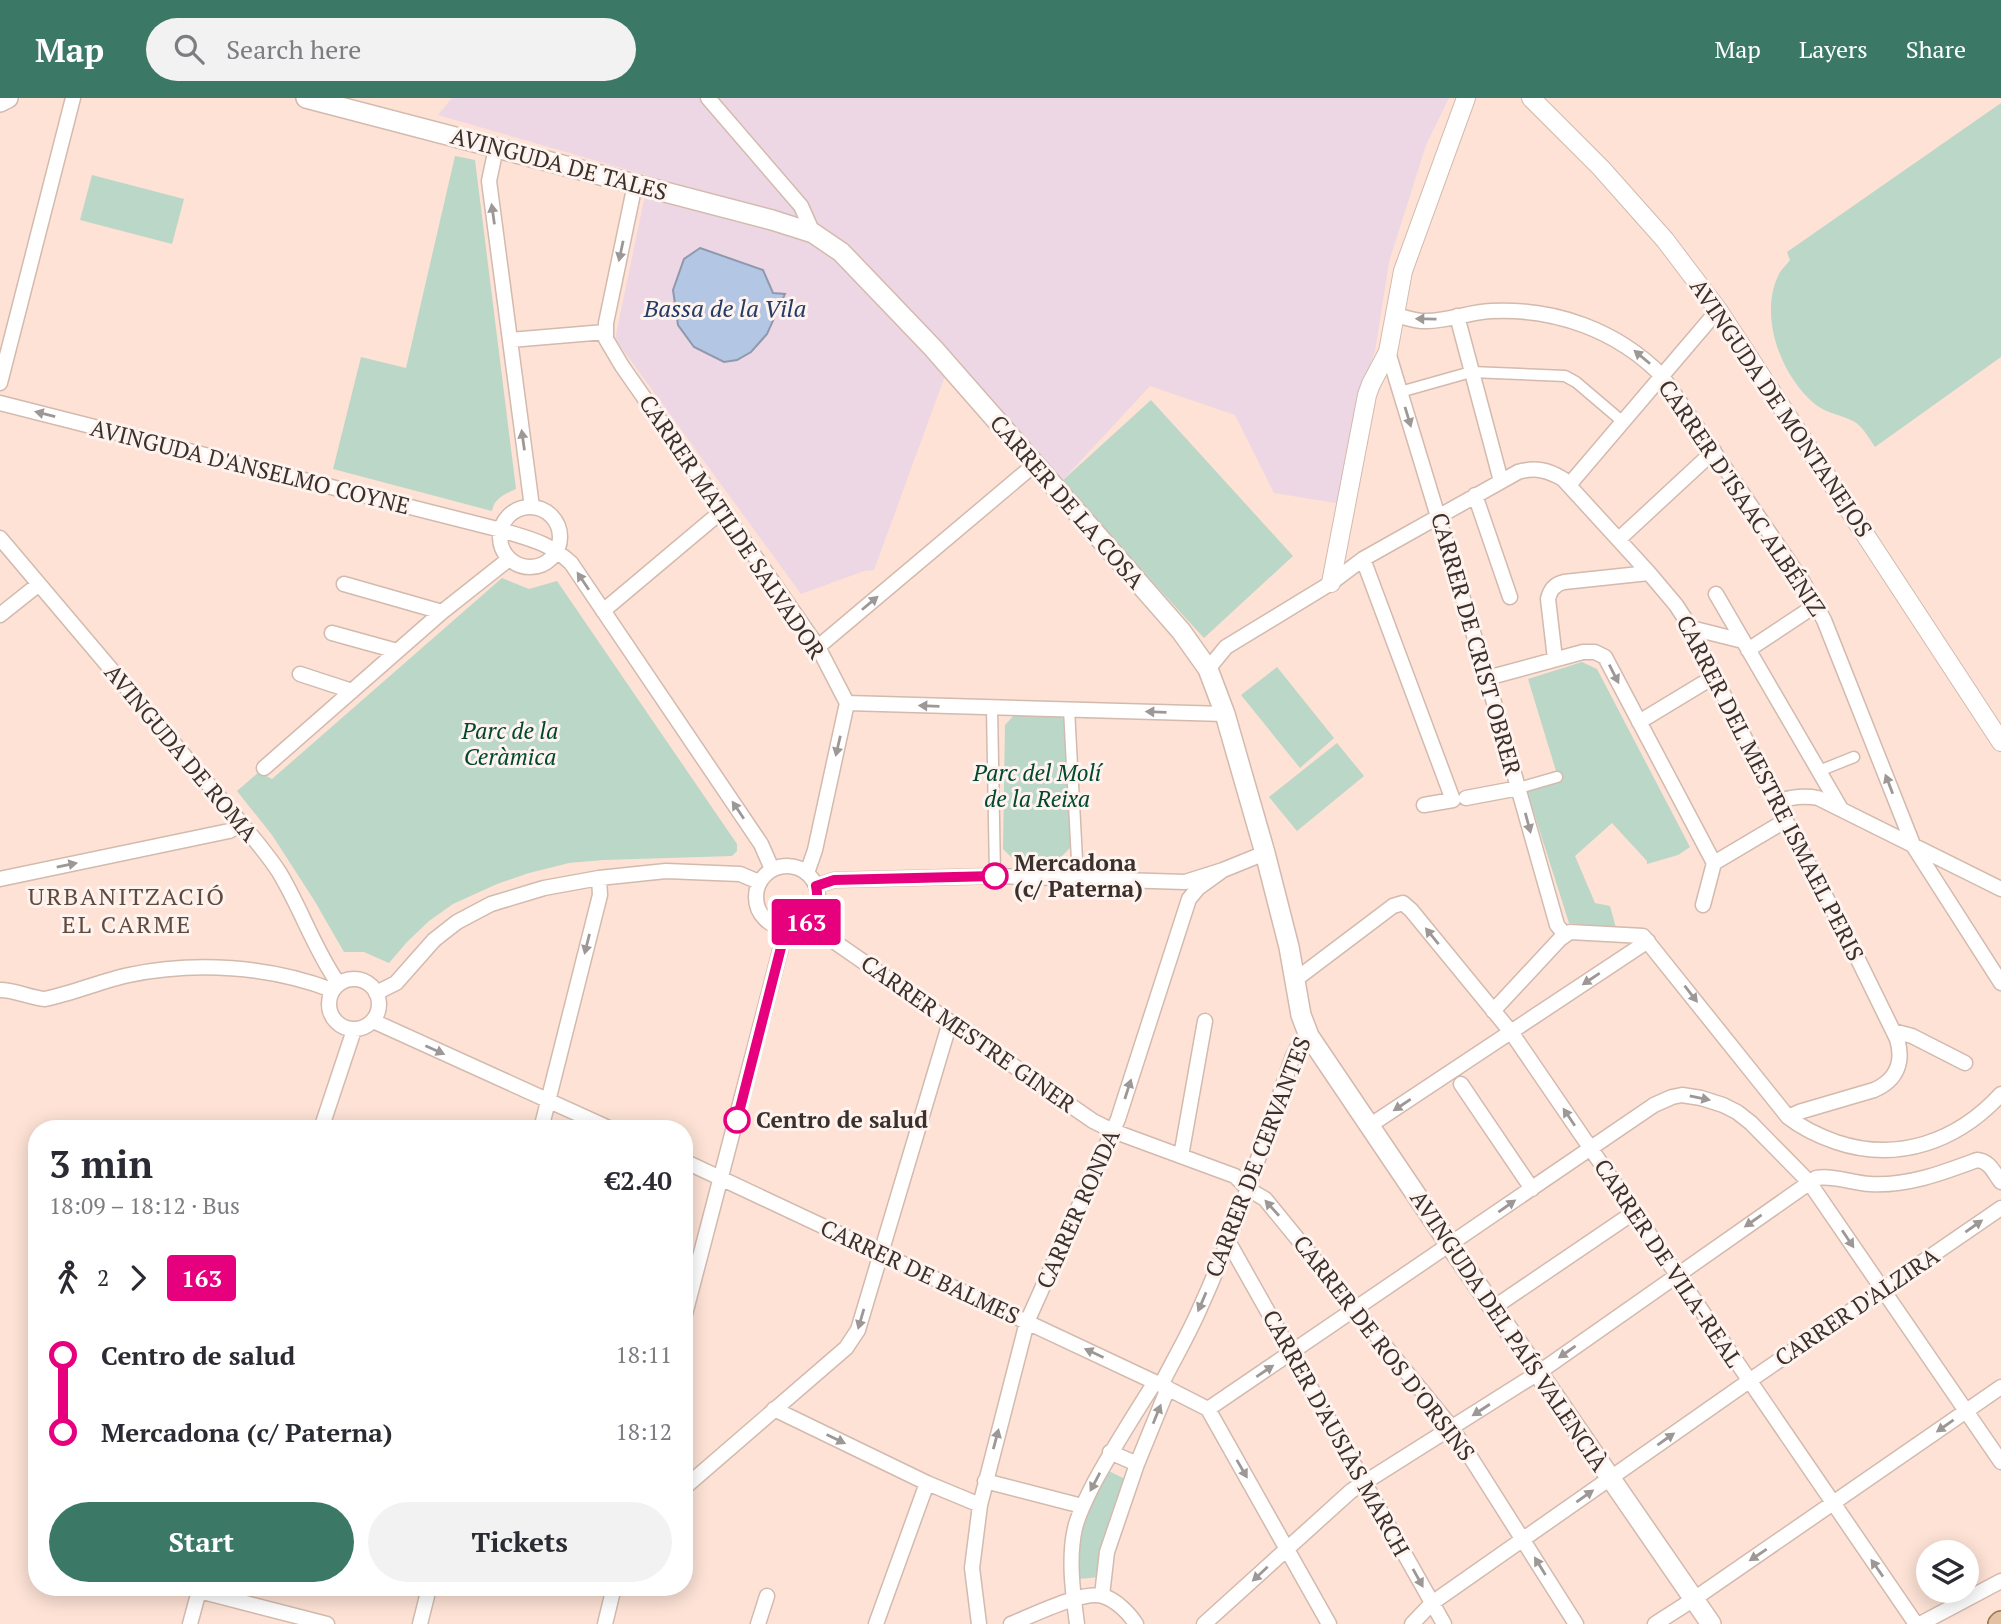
<!DOCTYPE html>
<html lang="en">
<head>
<meta charset="utf-8">
<style>
  body { margin:0; font-family:"PT Serif",serif; background:#f2f2f3; color:#2b2b33; height:100vh; display:flex; flex-direction:column; font-size:26px; white-space:nowrap }
  * { box-sizing:border-box; margin:0 }
  p { font-size:23px; color:#7c7c81 }
  .icon { flex:none; width:38px; height:38px; fill:none; stroke:currentColor; stroke-width:2; stroke-linecap:round; stroke-linejoin:round }
  .map { position:relative; flex:1; overflow:hidden }
  .drawer { position:absolute; left:28px; top:1022px; width:665px; height:476px; display:flex; flex-direction:column; background:#fff; border-radius:28px; box-shadow:0 4px 18px #0003 }
  .drawer>* { flex:none }
  .badge { padding:0 14px; border-radius:5px; font-size:24px; line-height:46px }
  .buttons { position:absolute; left:1916px; top:1442px; display:grid; gap:14px }
  .buttons a { display:grid; place-items:center; width:63px; height:63px; border-radius:50%; background:#fff; box-shadow:0 4px 18px #0003; font-size:35px }
  .map>.badge { position:absolute; translate:-50% -50%; box-shadow:0 0 0 4px #fff }
  .legs { display:flex; align-items:center; gap:10px; height:77px; padding:0 21px; font-size:23px }
  .legs p { margin-inline-start:auto }
  .headline { display:flex; align-items:center; justify-content:space-between; height:119px; padding:0 21px }
  h1 { font-size:38px; font-weight:600; line-height:52px }
  .action { display:flex; gap:14px; margin-top:auto; padding:14px 21px }
  .action a { flex:1; height:80px; border-radius:42px; background:#3b7966; color:#fff; font-size:28px; font-weight:600; line-height:80px; text-align:center }
  .action a+a { background:#f2f2f3; color:#2b2b33 }
  ul { padding:0 21px; list-style:none }
  li { display:flex; align-items:center; gap:24px; height:77px; font-size:26px }
  li i { display:grid; place-items:center; width:10px; height:100%; margin:0 9px; background:currentColor }
  li i::after { content:''; width:18px; height:18px; margin:-9px; border:5px solid; border-radius:50%; background:#fff }
  li p { margin-inline-start:auto }
  li:first-child i { background:linear-gradient(#0000 50%,currentColor 0) }
  li:last-child i { background:linear-gradient(currentColor 50%,#0000 0) }
  header { display:flex; align-items:center; gap:42px; box-sizing:border-box; height:98px; padding:0 35px; background:#3b7966; color:#fff }
  header strong { font-size:33px }
  nav { display:flex; gap:38px; margin-inline-start:auto; font-size:24px }
  .search { width:490px; height:63px; background:#f2f2f3; display:flex; align-items:center; gap:18px; box-sizing:border-box; padding:0 24px; border-radius:38px; color:#7c7c81; font-size:26px }
  .map>svg:first-child { display:block }
  .industrial { fill:#edd7e4 }
  .green { fill:#bbd7c8 }
  .water { fill:#b3c6e4; stroke:#8f99ad; stroke-width:2 }
  .lines { fill:none; stroke-linecap:round; stroke-linejoin:round }
  .pedestrian-casing { stroke:#d3baae; stroke-width:13 }
  .minor-casing { stroke:#d3baae; stroke-width:17 }
  .tertiary-casing { stroke:#d3baae; stroke-width:20 }
  .secondary-casing { stroke:#d3baae; stroke-width:22 }
  .primary-casing { stroke:#9b7551; stroke-width:24 }
  .pedestrian { stroke:#fff; stroke-width:10 }
  .minor { stroke:#fff; stroke-width:14 }
  .tertiary { stroke:#fff; stroke-width:18 }
  .secondary { stroke:#fff; stroke-width:19 }
  .primary { stroke:#e2c2a3; stroke-width:21 }
  .oneway { fill:#9d9896 }
  .line-1-casing { stroke:#fff; stroke-width:16 }
  .line-1 { stroke:#e6007e; stroke-width:10 }
  .stop-1-dot { fill:#fff; stroke:#e6007e; stroke-width:3.5 }
  .labels { text-anchor:middle; stroke-width:6; stroke-linejoin:round; paint-order:stroke }
  .street-label { font-size:23px; fill:#3b312c; stroke:#fef3ee }
  .park-label { font-size:23px; font-style:italic; fill:#004830; stroke:#fef3ee }
  .stop-label { font-size:23px; font-weight:bold; fill:#3b312c; stroke:#fef3ee; text-anchor:start }
  .water-label { font-size:24px; font-style:italic; fill:#233c65; stroke:#fef3ee }
  .neighbourhood-label { font-size:24px; letter-spacing:2px; fill:#604a40; stroke:#fef3ee }
</style>
</head>
<body>
<header>
<strong>Map</strong>
<div class="search"><svg class="icon" aria-label="search" viewBox="0 0 24 24"><circle cx="10" cy="10" r="6"/><path d="M15 15l6 6"/></svg>Search here</div>
<nav><a>Map</a><a>Layers</a><a>Share</a></nav>
</header>
<div class="map">
<svg width="2001" height="1526" viewBox="0 0 2001 1526">
  <rect width="100%" height="100%" fill="#fde2d5"/>
  <!-- industrial -->
  <path class="industrial" d="M452,0H1449L1426,47L1389,164L1375,253L1367,276L1336,405L1274,395L1235,317L1150,288L1061,384L953,256L874,472L864,473L801,496L615,241L649,78L438,17Z"/>
  <!-- green -->
  <path class="green" d="M2001,5V259L1875,349C1870,342 1863,329 1855,324C1843,317 1828,316 1816,307C1781,279 1757,216 1780,174C1783,170 1787,166 1790,162L1787,154Z
    M455,58L475,62L516,391C505,396 494,400 492,413L333,371L361,259L406,270Z
    M92,77L184,101L172,146L80,122Z
    M1151,302L1293,458L1204,540L1061,384Z
    M502,480L529,491L557,483L737,746V753L732,758L603,762L569,765L529,775L497,786L453,806L429,823L407,844L389,865L364,854H344L314,802L272,737L237,693L259,674L272,681Z
    M1582,564L1597,571L1690,749L1678,757L1647,766V763L1612,725L1575,758L1595,805L1610,808L1616,830L1569,825L1527,693L1563,682L1556,673L1528,581Z
    M1277,569L1334,640L1300,670L1241,597Z
    M1016,615L1057,616L1070,626V750L1060,760H1012L1003,751L1005,627Z
    M1337,645L1364,678L1297,733L1269,699Z
    M1107,1372L1127,1382L1100,1479L1078,1481L1079,1432Z"/>
  <!-- water -->
  <path class="water" d="M700,150L763,172L773,195L785,196L767,236L751,254L737,262L724,264L694,249L678,227L673,192L684,161Z"/>
  <g class="lines">
    <defs>
      <path id="pedestrian" d="M1400,294L1471,274L1565,278L1576,284L1623,324
        M992,609L995,778
        M1069,611L1078,781
        M1819,673L1854,659
        M1519,690L1557,679"/>
      <path id="minor" d="M708,0L801,108L813,135
        M496,50L489,83L532,409
        M635,86L606,225V241L622,268L818,549L847,605L815,752L807,775
        M1395,217C1405,219 1417,224 1427,223C1448,223 1469,214 1491,213C1555,210 1617,232 1662,278L1803,484L1824,522L1914,749L2001,885
        M1457,218L1501,383
        M510,242L605,234
        M1388,254L1487,580L1557,827L1565,837
        M0,285L73,0
        M0,305L501,432C530,441 548,444 571,465L761,746L772,771
        M1569,387L1718,212
        M1475,397L1510,499
        M500 439a30 30 0 1 1 60 0a30 30 0 1 1-60 0Z
        M0,440L242,726C254,741 268,757 279,774C301,810 314,851 338,885
        M1619,441L1714,353
        M1363,461L1453,702L1424,707
        M344,486L442,514
        M1716,496L1841,711
        M603,513L722,413
        M0,517L39,486
        M1691,530L1743,543
        M332,535L397,553
        M818,549L1034,367
        M1748,552L1816,507
        M1555,561L1548,501C1550,492 1555,486 1564,484L1649,475
        M1208,571L1226,549L1331,485L1363,461L1518,374C1535,369 1548,372 1563,381L1649,475L1676,507L1691,530L1776,704L1849,843L1897,941C1904,964 1897,982 1874,992L1799,1014L1788,1019
        M300,576L352,593
        M1487,580L1583,554H1595L1605,559L1714,765L1703,807
        M847,605L1225,616
        M1639,624L1715,578
        M264,670L442,514L509,461
        M1466,700L1519,690
        M1776,704C1790,699 1803,697 1818,700L2001,791
        M1714,765L1785,723
        M756 799a31 31 0 1 1 62 0a31 31 0 1 1-62 0Z
        M0,781L229,733L242,726
        M816,788L834,782L995,778L1185,784L1223,772L1265,755
        M806,824L1093,1023L1113,1033L1235,1078L1248,1091L1265,1101L1452,1330L1576,1526
        M329 906a25 25 0 1 1 50 0a25 25 0 1 1-50 0Z
        M1295,882L1393,808L1403,805L1411,812L1511,934L1916,1526
        M0,892C16,892 30,900 45,901C74,895 101,883 129,877C195,863 269,868 332,892
        M376,895L396,885L434,842L457,824L491,806L544,790L599,780L666,773L740,776L759,784
        M1493,913L1560,841L1570,834L1643,838L1788,1019C1802,1030 1819,1038 1836,1044C1898,1065 1958,1043 2001,996
        M373,923L611,1031
        M1893,933L1912,938L1965,965
        M1461,986L1532,1091
        M1369,1028L1648,843
        M321,1031L354,932
        M541,1031L600,797L599,780
        M1181,1058L1205,923
        M684,1063L1161,1287L1208,1311L1329,1526
        M1228,1143L1444,1526
        M1493,1210L1633,1115
        M684,1220L786,830
        M1161,1287C1174,1261 1189,1236 1200,1210C1237,1129 1264,1043 1293,958L1299,946L1309,938
        M774,1311L927,1385L980,1407
        M1208,1311L1654,1007L1672,999L1682,997L1701,1000L1723,1007L1737,1014L1751,1025L1809,1084L2001,1364
        M1110,1354L1137,1366
        M985,1383L1082,1408
        M684,1390L846,1250L858,1232L950,924
        M199,1493L327,1526
        M1102,1497L1107,1454L1137,1366L1168,1290
        M190,1526L200,1489
        M420,1526L427,1498L424,1489
        M605,1526L614,1489
        M758,1526L767,1498
        M876,1526L927,1385
        M979,1526L972,1470L980,1407L1027,1224L1118,1021L1189,801L1198,790L1223,772
        M1011,1526C1031,1518 1083,1492 1103,1498C1116,1502 1129,1515 1136,1526
        M1077,1526C1073,1495 1068,1461 1075,1430C1079,1414 1087,1399 1094,1385C1113,1350 1134,1317 1155,1284
        M1204,1526L1351,1393L1538,1275L1816,1080C1833,1077 1853,1085 1870,1086C1908,1088 1942,1075 1977,1062C1990,1063 1994,1075 2001,1084
        M1412,1526L1432,1505L1749,1283L2001,1110
        M1655,1526L1694,1501L2001,1289
        M1920,1526L2001,1483"/>
      <path id="tertiary" d="M1531,0L1601,70L1665,142L1718,212L2001,644
        M1331,485L1367,297L1371,286L1388,254L1403,173L1466,0"/>
      <path id="secondary" d="M306,0L772,122L813,135L841,154L933,250L1181,533L1208,571L1225,616L1265,755L1289,849L1301,917L1309,938L1450,1147L1711,1526
        M0,4L8,0"/>
      <path id="primary" d="M1999,1526L2001,1524"/>
    </defs>
    <!-- pedestrian casing -->
    <use href="#pedestrian" class="pedestrian-casing"/>
    <!-- minor casing -->
    <use href="#minor" class="minor-casing"/>
    <!-- tertiary casing -->
    <use href="#tertiary" class="tertiary-casing"/>
    <!-- secondary casing -->
    <use href="#secondary" class="secondary-casing"/>
    <!-- primary casing -->
    <use href="#primary" class="primary-casing"/>
    <!-- pedestrian -->
    <use href="#pedestrian" class="pedestrian"/>
    <!-- minor -->
    <use href="#minor" class="minor"/>
    <!-- tertiary -->
    <use href="#tertiary" class="tertiary"/>
    <!-- secondary -->
    <use href="#secondary" class="secondary"/>
    <!-- primary -->
    <use href="#primary" class="primary"/>
  </g>
  <!-- one-way arrows -->
  <defs><path id="oneway-solid" d="M-6-.8H1V-3.2L6.5 0L1 3.2V.8H-6Z" transform="scale(1.75)"/></defs>
  <g class="oneway">
    <use href="#oneway-solid" transform="translate(493 116) rotate(-98)"/>
    <use href="#oneway-solid" transform="translate(621 153) rotate(102)"/>
    <use href="#oneway-solid" transform="translate(1426 221) rotate(-179)"/>
    <use href="#oneway-solid" transform="translate(1642 259) rotate(-140)"/>
    <use href="#oneway-solid" transform="translate(45 316) rotate(-166)"/>
    <use href="#oneway-solid" transform="translate(1408 319) rotate(73)"/>
    <use href="#oneway-solid" transform="translate(523 342) rotate(-98)"/>
    <use href="#oneway-solid" transform="translate(583 483) rotate(-124)"/>
    <use href="#oneway-solid" transform="translate(870 505) rotate(-40)"/>
    <use href="#oneway-solid" transform="translate(1614 576) rotate(63)"/>
    <use href="#oneway-solid" transform="translate(929 608) rotate(-178)"/>
    <use href="#oneway-solid" transform="translate(1156 614) rotate(-178)"/>
    <use href="#oneway-solid" transform="translate(838 648) rotate(103)"/>
    <use href="#oneway-solid" transform="translate(1889 686) rotate(-111)"/>
    <use href="#oneway-solid" transform="translate(738 712) rotate(-124)"/>
    <use href="#oneway-solid" transform="translate(1528 725) rotate(75)"/>
    <use href="#oneway-solid" transform="translate(67 767) rotate(-12)"/>
    <use href="#oneway-solid" transform="translate(1432 838) rotate(-129)"/>
    <use href="#oneway-solid" transform="translate(587 846) rotate(104)"/>
    <use href="#oneway-solid" transform="translate(1591 881) rotate(146)"/>
    <use href="#oneway-solid" transform="translate(1691 896) rotate(52)"/>
    <use href="#oneway-solid" transform="translate(435 952) rotate(24)"/>
    <use href="#oneway-solid" transform="translate(1128 991) rotate(-72)"/>
    <use href="#oneway-solid" transform="translate(1700 1000) rotate(12)"/>
    <use href="#oneway-solid" transform="translate(1402 1007) rotate(146)"/>
    <use href="#oneway-solid" transform="translate(1569 1019) rotate(-124)"/>
    <use href="#oneway-solid" transform="translate(1507 1108) rotate(-35)"/>
    <use href="#oneway-solid" transform="translate(1272 1110) rotate(-132)"/>
    <use href="#oneway-solid" transform="translate(1753 1123) rotate(145)"/>
    <use href="#oneway-solid" transform="translate(1974 1128) rotate(-35)"/>
    <use href="#oneway-solid" transform="translate(1848 1141) rotate(56)"/>
    <use href="#oneway-solid" transform="translate(1202 1204) rotate(113)"/>
    <use href="#oneway-solid" transform="translate(861 1221) rotate(106)"/>
    <use href="#oneway-solid" transform="translate(1567 1254) rotate(145)"/>
    <use href="#oneway-solid" transform="translate(1094 1255) rotate(-155)"/>
    <use href="#oneway-solid" transform="translate(1265 1273) rotate(-34)"/>
    <use href="#oneway-solid" transform="translate(1481 1312) rotate(147)"/>
    <use href="#oneway-solid" transform="translate(1157 1316) rotate(-68)"/>
    <use href="#oneway-solid" transform="translate(1945 1328) rotate(145)"/>
    <use href="#oneway-solid" transform="translate(836 1341) rotate(26)"/>
    <use href="#oneway-solid" transform="translate(996 1341) rotate(-75)"/>
    <use href="#oneway-solid" transform="translate(1666 1341) rotate(-35)"/>
    <use href="#oneway-solid" transform="translate(1242 1371) rotate(60)"/>
    <use href="#oneway-solid" transform="translate(1095 1384) rotate(118)"/>
    <use href="#oneway-solid" transform="translate(1585 1398) rotate(-35)"/>
    <use href="#oneway-solid" transform="translate(1758 1457) rotate(146)"/>
    <use href="#oneway-solid" transform="translate(1540 1468) rotate(-122)"/>
    <use href="#oneway-solid" transform="translate(1877 1470) rotate(-125)"/>
    <use href="#oneway-solid" transform="translate(1260 1476) rotate(137)"/>
    <use href="#oneway-solid" transform="translate(1418 1480) rotate(61)"/>
  </g>
  <g class="lines">
    <defs>
      <path id="line-1" d="M737,1022L786,830C809,827 821,811 816,788L834,782L995,778"/>
    </defs>
    <!-- line-1 casing -->
    <use href="#line-1" class="line-1-casing"/>
    <!-- line-1 -->
    <use href="#line-1" class="line-1"/>
  </g>
  <!-- markers -->
  <g class="stop-1-dot">
    <circle cx="995" cy="778" r="12"/>
    <circle cx="737" cy="1022" r="12"/>
  </g>
  <g class="labels">
    <!-- street labels -->
    <g class="street-label">
      <text transform="translate(559 66) rotate(15)" y="8">AVINGUDA DE TALES</text>
      <text transform="translate(1781 310) rotate(56)" y="8">AVINGUDA DE MONTANEJOS</text>
      <text transform="translate(250 369) rotate(14)" y="8">AVINGUDA D'ANSELMO COYNE</text>
      <text transform="translate(1742 400) rotate(56)" y="8">CARRER D'ISAAC ALBÉNIZ</text>
      <text transform="translate(1067 404) rotate(49)" y="8">CARRER DE LA COSA</text>
      <text transform="translate(732 429) rotate(56)" y="8">CARRER MATILDE SALVADOR</text>
      <text transform="translate(1476 546) rotate(74)" y="8">CARRER DE CRIST OBRER</text>
      <text transform="translate(181 655) rotate(50)" y="8">AVINGUDA DE ROMA</text>
      <text transform="translate(1770 690) rotate(63)" y="8">CARRER DEL MESTRE ISMAEL PERIS</text>
      <text transform="translate(968 936) rotate(35)" y="8">CARRER MESTRE GINER</text>
      <text transform="translate(1258 1059) rotate(-69)" y="8">CARRER DE CERVANTES</text>
      <text transform="translate(1078 1111) rotate(-66)" y="8">CARRER RONDA</text>
      <text transform="translate(1668 1165) rotate(56)" y="8">CARRER DE VILA-REAL</text>
      <text transform="translate(920 1174) rotate(25)" y="8">CARRER DE BALMES</text>
      <text transform="translate(1857 1209) rotate(-34)" y="8">CARRER D'ALZIRA</text>
      <text transform="translate(1509 1233) rotate(56)" y="8">AVINGUDA DEL PAÍS VALENCIÀ</text>
      <text transform="translate(1384 1250) rotate(52)" y="8">CARRER DE ROS D'ORSINS</text>
      <text transform="translate(1336 1335) rotate(61)" y="8">CARRER D'AUSIÀS MARCH</text>
    </g>
    <!-- park labels -->
    <g class="park-label">
      <text x="510" y="641">Parc de la<tspan x="510" dy="26">Ceràmica</tspan></text>
      <text x="1037" y="683">Parc del Molí<tspan x="1037" dy="26">de la Reixa</tspan></text>
    </g>
    <!-- stop labels -->
    <g class="stop-label">
      <text x="1014" y="773">Mercadona<tspan x="1014" dy="26">(c/ Paterna)</tspan></text>
      <text x="756" y="1030">Centro de salud</text>
    </g>
    <!-- water labels -->
    <g class="water-label">
      <text x="725" y="219">Bassa de la Vila</text>
    </g>
    <!-- neighbourhood labels -->
    <g class="neighbourhood-label">
      <text x="127" y="807">URBANITZACIÓ<tspan x="127" dy="28">EL CARME</tspan></text>
    </g>
  </g>
</svg>
<div class="buttons">
<a><svg class="icon" aria-label="layers" viewBox="0 0 24 24"><path d="M12 4l9 5-9 5-9-5zM3 14l9 5 9-5"/></svg></a>
</div>
<b class="badge" style="left:806px;top:824px;background:#e6007e;color:#fff">163</b>
<section class="drawer">
<div class="headline"><div><h1>3 min</h1><p>18:09 – 18:12 · Bus</p></div><b>€2.40</b></div>
<div class="legs"><svg class="icon" aria-label="walk" viewBox="0 0 24 24"><circle cx="13" cy="4" r="2"/><path d="M13 8l-2 6 4 7M11 14l-3 7M7 12l3-4h3l4 4"/></svg>2<svg class="icon" aria-label="forward" viewBox="0 0 24 24"><path d="M9 5l7 7-7 7"/></svg><b class="badge" style="background:#e6007e;color:#fff">163</b></div>
<ul>
<li><i style="color:#e6007e"></i><b>Centro de salud</b><p>18:11</p></li>
<li><i style="color:#e6007e"></i><b>Mercadona (c/ Paterna)</b><p>18:12</p></li>
</ul>
<div class="action"><a>Start</a><a>Tickets</a></div>
</section>
</div>
</body>
</html>
